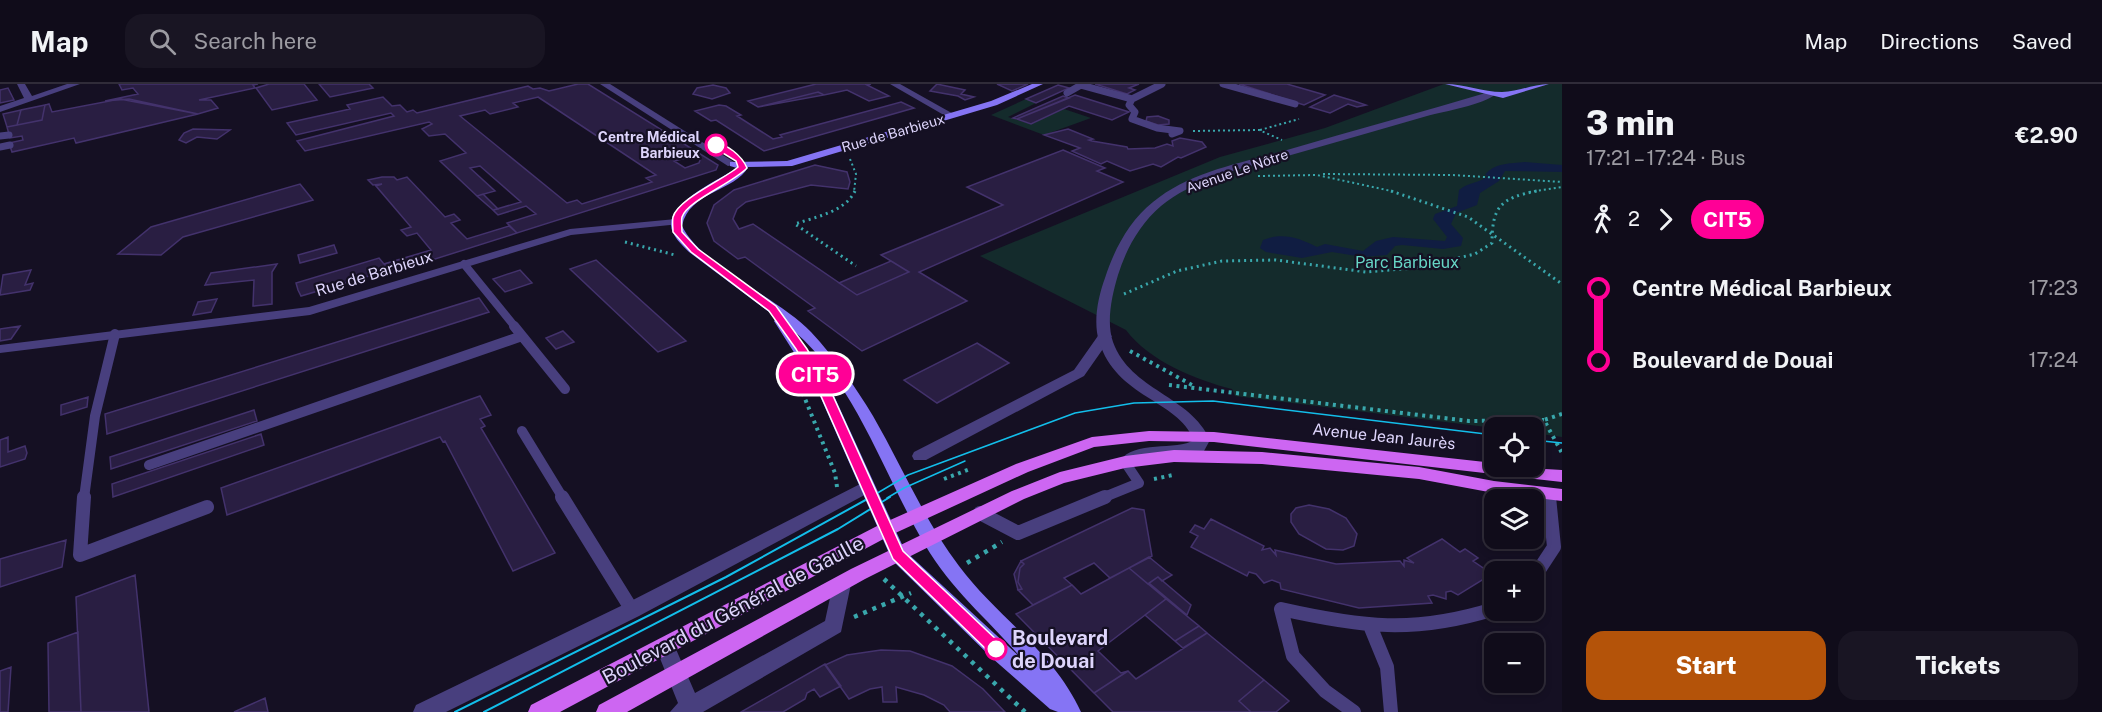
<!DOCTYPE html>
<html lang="en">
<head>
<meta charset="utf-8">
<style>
  body { margin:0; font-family:"Public Sans",sans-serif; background:#191523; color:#f1f3f6; height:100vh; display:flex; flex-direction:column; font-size:22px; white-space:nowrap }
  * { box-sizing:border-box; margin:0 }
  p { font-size:20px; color:#9c9ba2 }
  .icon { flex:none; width:33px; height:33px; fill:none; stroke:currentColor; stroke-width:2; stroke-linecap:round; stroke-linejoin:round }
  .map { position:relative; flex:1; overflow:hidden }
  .drawer { display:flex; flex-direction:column; background:#100c1a; width:540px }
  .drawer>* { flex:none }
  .badge { padding:0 12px; border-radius:20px; font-size:21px; line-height:39px }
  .fabs { position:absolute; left:1484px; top:333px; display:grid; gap:12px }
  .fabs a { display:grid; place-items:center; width:60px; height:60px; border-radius:12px; background:#100c1a; box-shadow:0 3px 9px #0003,0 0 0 2px #302c39; font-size:30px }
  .map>.badge { position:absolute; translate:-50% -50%; box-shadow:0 0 0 3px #fff }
  .legs { display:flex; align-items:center; gap:9px; height:66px; padding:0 24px; font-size:20px }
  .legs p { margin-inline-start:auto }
  .summary { display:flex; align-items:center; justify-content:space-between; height:102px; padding:0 24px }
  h1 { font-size:33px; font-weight:800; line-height:45px }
  .cta { display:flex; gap:12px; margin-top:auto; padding:12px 24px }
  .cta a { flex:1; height:69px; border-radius:18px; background:#b45309; color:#fff; font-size:24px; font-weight:800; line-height:69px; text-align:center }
  .cta a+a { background:#191523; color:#f1f3f6 }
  ul { padding:0 24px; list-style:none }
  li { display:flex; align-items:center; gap:21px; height:72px; font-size:22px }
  li i { display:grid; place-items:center; width:9px; height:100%; margin:0 8px; background:currentColor }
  li i::after { content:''; width:15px; height:15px; margin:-8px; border:4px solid; border-radius:50%; background:#100c1a }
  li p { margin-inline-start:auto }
  li:first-child i { background:linear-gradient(#0000 50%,currentColor 0) }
  li:last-child i { background:linear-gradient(currentColor 50%,#0000 0) }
  header { display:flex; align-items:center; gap:36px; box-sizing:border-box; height:84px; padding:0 30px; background:#100c1a; border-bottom:2px solid #302c39 }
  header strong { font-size:28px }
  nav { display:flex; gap:33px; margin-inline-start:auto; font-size:21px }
  .search { width:420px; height:54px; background:#191523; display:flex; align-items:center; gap:15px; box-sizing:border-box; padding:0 21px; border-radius:18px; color:#9c9ba2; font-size:22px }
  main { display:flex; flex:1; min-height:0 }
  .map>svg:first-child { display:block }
  .green { fill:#142b2c }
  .water { fill:#101d42 }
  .building { fill:#291e42; stroke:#43326c; stroke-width:1.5; fill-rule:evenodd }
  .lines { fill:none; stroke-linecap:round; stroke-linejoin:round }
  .path-far3 { stroke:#39a7ac; stroke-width:2; stroke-dasharray:2 3; stroke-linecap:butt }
  .path-far2 { stroke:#39a7ac; stroke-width:3; stroke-dasharray:2 4; stroke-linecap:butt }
  .path-far1 { stroke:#39a7ac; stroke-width:4; stroke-dasharray:3 4.5; stroke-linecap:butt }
  .path { stroke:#39a7ac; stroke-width:4.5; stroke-dasharray:4 6; stroke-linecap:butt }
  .service-far3 { stroke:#483f7e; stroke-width:7 }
  .service-far2 { stroke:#483f7e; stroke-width:8 }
  .service-far1 { stroke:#483f7e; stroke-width:10 }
  .service { stroke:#483f7e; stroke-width:14 }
  .pedestrian { fill:#483f7e; fill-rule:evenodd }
  .minor { fill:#483f7e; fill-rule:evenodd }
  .tertiary { fill:#483f7e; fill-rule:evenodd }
  .secondary { fill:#8574f4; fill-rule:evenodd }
  .primary { fill:#cd66f2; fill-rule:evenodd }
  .tram-far1 { stroke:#13beea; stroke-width:1.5 }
  .tram { stroke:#13beea; stroke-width:2 }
  .line-1 { fill:#ff0096; stroke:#fff; stroke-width:1.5 }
  .stop-1-dot { fill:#fff; stroke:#ff0096; stroke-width:3 }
  .labels { text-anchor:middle; stroke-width:4.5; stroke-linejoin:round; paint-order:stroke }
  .far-street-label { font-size:14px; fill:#ded5fc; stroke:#151023 }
  .far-stop-label { font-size:14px; font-weight:bold; fill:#ded5fc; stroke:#151023; text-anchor:end }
  .park-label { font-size:16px; fill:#67d6c6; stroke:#151023 }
  .street-label { font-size:16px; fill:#ded5fc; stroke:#151023 }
  .near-street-label { font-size:20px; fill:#ded5fc; stroke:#151023 }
  .near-stop-label { font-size:20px; font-weight:bold; fill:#ded5fc; stroke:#151023; text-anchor:start }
</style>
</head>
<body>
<header>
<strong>Map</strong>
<div class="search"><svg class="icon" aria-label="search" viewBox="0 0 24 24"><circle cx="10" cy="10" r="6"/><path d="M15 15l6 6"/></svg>Search here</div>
<nav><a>Map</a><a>Directions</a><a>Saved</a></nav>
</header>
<main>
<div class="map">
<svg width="1562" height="628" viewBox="0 0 1562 628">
  <rect width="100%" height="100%" fill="#151023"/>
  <!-- green -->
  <path class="green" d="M1444,0H1562V353L1533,349V344H1494L1235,312L1232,305C1196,296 1149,277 1126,246L980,172L1220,73L1325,44Z
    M1026,15L1036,19L1008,33L1031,40L1064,25L1091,34L1044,51L991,31Z"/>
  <!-- water -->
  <path class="water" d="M1525,78L1562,81V88L1505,87L1499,97L1480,109L1477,121L1456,129L1451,140L1463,154L1461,162L1443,165L1402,161L1395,162L1387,171L1363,173L1332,168L1302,174L1266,168L1260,164L1263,156C1283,148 1299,154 1317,163L1325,160L1363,167L1376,157L1393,153L1445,157L1447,153L1433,135L1435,130L1457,122L1459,106C1468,98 1480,99 1488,92L1485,91C1495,78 1510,80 1525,78Z"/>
  <!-- building -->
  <path class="building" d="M119,0H258L253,1L255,4L199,16H211L218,24L198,30L129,15L105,17L138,10L133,4L122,6Z
    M269,0H304L317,16L272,26L256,4Z
    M319,0H369L373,4L330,13Z
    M578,0H588L718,81L716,86L517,149L507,139L536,130L526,122L498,131L493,126L521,118L480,82L470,84L495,107L477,112L440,77L466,69L445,50L429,52L422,45L432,40L429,38L305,67L297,57L394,32L391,29L296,51L287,39L350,25L347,21L383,13L392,22L400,21L407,28L413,26L417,29L528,2L533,5L540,4L549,7ZM538,13L656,91L646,94L652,98L582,120L577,116L567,119L460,32L485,26L490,30L518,23L513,19ZM694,72L700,76L699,79L685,84L674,77Z
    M816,0H871L867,1L889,12L869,17L847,6L824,11L818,8L758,23L748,17Z
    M937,0L965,6L961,10L974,13L965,16L958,12L930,7Z
    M997,0H1028L1012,7Z
    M1095,0H1139L1129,4L1135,6L1127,10Z
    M1239,0H1287L1325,11L1304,21Z
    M713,1L726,4L730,9L712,15L693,10L697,4Z
    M1058,1L1069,4L1036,19L1026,15Z
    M8,4L14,16L0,19V6Z
    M818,8L824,11L758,23Z
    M1075,11L1129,28L1112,36L1069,22L1031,40L1017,35Z
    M1334,11L1354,17L1366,21L1357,23L1348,20L1330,29L1310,23Z
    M1063,12L1069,14L1017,35L1013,34Z
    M120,15L198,30L76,59L74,54L12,68L9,59L23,56L22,52L10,54L7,43L42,36L45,21L49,20L52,28Z
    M901,18L914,24L764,67L716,36L711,37L695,27L719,21L726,22L741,31L737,32L773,55L782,53L780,51Z
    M45,21L42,36L17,41L21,26Z
    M21,26L17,41L7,43L3,30Z
    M1158,32L1169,36V40L1158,41L1146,37L1147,33Z
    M193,45L230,46L217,55L197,53L186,59L179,56L184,49Z
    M1068,45L1093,55L1089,56L1092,57L1127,63L1128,65L1155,64L1167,60L1173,62L1172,57L1180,54L1202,58L1206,63L1181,74L1178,73L1161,83L1153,80L1130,87L1107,77L1101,80L1072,67L1080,64L1044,51Z
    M1063,66L1105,84L1097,87L1123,98L919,188L967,217L862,267L808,227L815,224L745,173L738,175L714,157L707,139L714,121L734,106L815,81L847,88L850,98L848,105L811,101L746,118L737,125L733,135L739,145L753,140L857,211L909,188L881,171L1003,121L967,103Z
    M382,93H394L397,96L407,93L445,133L454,130L460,136L451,139L467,155L509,142L517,149L391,189L384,180L431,166L417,149L407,152L401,146L411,143L376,102L382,100L373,101L368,96Z
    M300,100L313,116L183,153L161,171L118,170L151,143Z
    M483,110L498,125L493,126L477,112Z
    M334,161L337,169L300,179L298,171Z
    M379,174L389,186L301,212L298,206L296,199Z
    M596,176L686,257L658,268L570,185Z
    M891,177L909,188L857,211L839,199Z
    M277,180L272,188V220L253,222L254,196L205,201L211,189Z
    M31,186L25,201L33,199L30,206L0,211L3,191Z
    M520,186L532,199L505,208L493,195Z
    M479,214L489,228L107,350L105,330Z
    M217,215L211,228L193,231L198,218Z
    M20,242L11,255L0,257V245Z
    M563,247L574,258L556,265L546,254Z
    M977,259L1009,279L937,319L904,296Z
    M480,312L491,331L480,335L485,342L481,344L555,469L513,487L445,357L443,358L440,353L227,431L221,404Z
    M88,313L87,323L61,331V321Z
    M254,326L257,337L111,385L110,373Z
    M261,350L264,361L113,413L112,400Z
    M8,353V368L25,362L27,369L25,375L0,383V356Z
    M1309,421L1329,425L1346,434L1357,450L1354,462L1343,466L1326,465L1299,450L1291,438V430L1296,424Z
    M1132,424L1144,426L1152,472L1110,494L1094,479L1064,494L1072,501L1033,521L1018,506L1022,505L1018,498L1020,484L1024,480L1021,477Z
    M1211,435L1264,462L1262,466L1270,464L1276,471L1275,466L1336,480L1400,477L1404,482V476L1414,479L1407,474L1442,455L1460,468L1465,465L1478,474L1473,477L1492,490L1458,511L1451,507L1446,508V515L1433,511L1428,512L1432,519L1359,524L1281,505L1280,499L1272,496L1264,499L1256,490L1249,488L1247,492L1191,463L1198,452L1190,448L1195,441L1204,445Z
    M66,456L62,483L0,503V475Z
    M1149,473L1166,487L1172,491L1162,497L1158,493L1148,500L1129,484Z
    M1021,477L1024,480L1020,484L1018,498L1022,505L1018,506L1014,490Z
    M1129,484L1166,515L1098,567L1121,589L1128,587L1094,609L1016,530L1072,501L1081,510Z
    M135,491L149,628H81L76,513Z
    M1158,493L1191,521L1187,531L1149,499Z
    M1166,515L1199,542L1175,557L1145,531Z
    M1199,542L1207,549L1183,564L1175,557Z
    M78,548L81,628H49L48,559Z
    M1207,549L1264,596L1239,617L1251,628H1113L1094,609L1128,587L1136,595Z
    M881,566L910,567L952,582L983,605L1005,628H950L944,621L924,611L896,603L897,618H883L882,603L870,605L849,615L825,581L847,571Z
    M825,580L841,602L820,613L814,605L807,609L805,615L783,628H741Z
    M11,583L8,628H0V587Z
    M1264,596L1289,617L1276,628H1251L1239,617Z
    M265,614L268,628H234Z"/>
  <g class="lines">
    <!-- path-far3 -->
    <path class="path-far3" d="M1260,46L1299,35
      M1193,47L1259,46L1282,56
      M850,75L856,90L854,108
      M1323,90L1453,91L1562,98
      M1258,92L1317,91L1396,108
      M1529,108L1562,103"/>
    <!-- path-far2 -->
    <path class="path-far2" d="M855,107C845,128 815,133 795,140L856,182
      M1391,107L1468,133L1562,200
      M625,158L675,171
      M1124,210L1177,187L1222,177L1276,176L1366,188L1415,184L1475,170L1492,159C1492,122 1501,114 1537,107"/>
    <!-- path-far1 -->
    <path class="path-far1" d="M1130,267L1192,301
      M797,295L835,389L837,403
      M1169,301L1469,337L1544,336
      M1562,330L1544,336L1562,369
      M944,395L970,385
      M1154,395L1173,391"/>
    <!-- path -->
    <path class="path" d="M967,479L1002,458
      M884,495L1025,628
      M854,533L911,509"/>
    <!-- service-far3 -->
    <path class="service-far3" d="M1084,0L1081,1L1132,15L1162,0
      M1223,0L1295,20
      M1067,9L1081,1
      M1132,15L1129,21L1135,28L1132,35L1157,44L1180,47L1172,50
      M0,52L9,51
      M0,63L10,61"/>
    <!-- service-far2 -->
    <path class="service-far2" d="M464,180L516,244"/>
    <!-- service-far1 -->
    <path class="service-far1" d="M514,242L565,305
      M522,347L563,414
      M149,381L522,252
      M1549,409V414
      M84,414L95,332L115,250
      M1102,414L1139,399L1125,378"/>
    <!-- service -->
    <path class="service" d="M84,413L80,471L207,423
      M562,413L632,526
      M980,429L1018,449L1105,413
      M1533,495L1554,463L1549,413
      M1371,544L1387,583L1391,628
      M1354,628L1325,607L1293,572L1281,525C1361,543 1414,550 1494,525"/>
    <!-- pedestrian -->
    <path class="pedestrian" d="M1105,248L1112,252L1084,292L926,376H914L912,372L914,368L1074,286L1100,249Z"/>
    <!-- minor -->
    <path class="minor" d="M17,0H25L32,12L67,0H80L0,28V22L24,14Z
      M890,0H900L957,32L949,34Z
      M1489,8L1496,10C1482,21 1446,27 1427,32C1382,45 1337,58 1291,71C1247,83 1197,93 1161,122C1140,140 1126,165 1118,191C1112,211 1106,238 1113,258C1131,307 1190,311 1210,356L1204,367L1154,373L1128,383L1122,381L1120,377C1133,356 1177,367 1194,356C1177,315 1116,314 1099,257C1093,238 1098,213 1105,194C1114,166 1129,137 1153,118C1190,87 1242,79 1287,66C1355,46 1422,28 1489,8Z
      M676,135L682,138L680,140L571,151L310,231L0,269V261L309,223L570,145Z
      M866,397L872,399L874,403L872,407L639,532L446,628H413L416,621L625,520Z
      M842,492L849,495L851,500L841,548L703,628H670L678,619L655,562L658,556L665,553L672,556L695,609L825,537L833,500L835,495Z"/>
    <!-- tertiary -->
    <path class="tertiary" d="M600,0H610L737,80L728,82Z"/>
    <!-- secondary -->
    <path class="secondary" d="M1032,0H1043L997,21L792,82L748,83C736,107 689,107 682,142C703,184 778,213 811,248C835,274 855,302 873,332C902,382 924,436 959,482C997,533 1054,568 1081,628H1058L1050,625L992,574L892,476L816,303L774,237L777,234L689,168C682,161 671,151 671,141C670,117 721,95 737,84L730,82V78L787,77L991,17ZM795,248C856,301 885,393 925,461C952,507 989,536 1022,575L905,467L830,303Z
      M1445,0C1464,0 1483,8 1502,8C1518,8 1533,0 1549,0L1503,14Z"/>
    <!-- primary -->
    <path class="primary" d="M1149,347L1214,348L1494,379V382L1562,386V398L1214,358L1149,357L1094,363L1028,388L891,451L560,628H528L531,621L879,441L1016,380L1092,353Z
      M1174,366L1262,368L1419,383L1494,397L1562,405V417L1494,409L1419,395L1262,380L1174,378L1125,384L1064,399L1024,415L865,495L627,628H596L599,621L851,485L1012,407L1060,388L1125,372Z"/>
    <!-- tram-far1 -->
    <path class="tram-far1" d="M1533,356L1562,359
      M869,414L908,391L1075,329L1134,319L1213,317L1494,351
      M887,414L904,404L965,377"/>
    <!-- tram -->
    <path class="tram" d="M455,628L726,493L871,413
      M484,628L838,445L890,413"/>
  </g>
  <!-- line-1 -->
  <path class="line-1" d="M713,59C727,59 742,72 747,84C733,99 687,117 682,133C681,137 682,144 682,148L698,165L776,222L807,265L829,303L903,467L1002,561L1004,565L1002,570H991L893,475L817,303L796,265L769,227L691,168L673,148C673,144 672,137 673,133C678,115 723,96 738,83L736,77L713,63Z"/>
  <!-- markers -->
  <g class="stop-1-dot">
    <circle cx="716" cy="61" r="10"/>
    <circle cx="996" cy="565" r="10"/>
  </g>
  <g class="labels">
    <!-- far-street labels -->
    <g class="far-street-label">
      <text transform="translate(893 49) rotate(-16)" y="5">Rue de Barbieux</text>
      <text transform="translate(1237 87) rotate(-19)" y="5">Avenue Le Nôtre</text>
    </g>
    <!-- far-stop labels -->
    <g class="far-stop-label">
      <text x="700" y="58">Centre Médical<tspan x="700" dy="16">Barbieux</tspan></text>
    </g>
    <!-- park labels -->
    <g class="park-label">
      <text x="1407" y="184">Parc Barbieux</text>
    </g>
    <!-- street labels -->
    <g class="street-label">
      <text transform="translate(374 189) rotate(-17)" y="6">Rue de Barbieux</text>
      <text transform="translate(1384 352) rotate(6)" y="6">Avenue Jean Jaurès</text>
    </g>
    <!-- near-street labels -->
    <g class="near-street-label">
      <text transform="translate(733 526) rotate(-28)" y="7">Boulevard du Général de Gaulle</text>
    </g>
    <!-- near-stop labels -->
    <g class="near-stop-label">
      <text x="1012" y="561">Boulevard<tspan x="1012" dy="23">de Douai</tspan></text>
    </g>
  </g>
</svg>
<div class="fabs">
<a><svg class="icon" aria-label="locate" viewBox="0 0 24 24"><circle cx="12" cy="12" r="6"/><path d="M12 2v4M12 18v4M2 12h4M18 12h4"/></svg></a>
<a><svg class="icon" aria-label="layers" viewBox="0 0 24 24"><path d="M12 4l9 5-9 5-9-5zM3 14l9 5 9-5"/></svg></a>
<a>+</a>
<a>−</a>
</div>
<b class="badge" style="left:815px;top:290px;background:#ff0096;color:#fff">CIT5</b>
</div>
<section class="drawer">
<div class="summary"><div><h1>3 min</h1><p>17:21 – 17:24 · Bus</p></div><b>€2.90</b></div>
<div class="legs"><svg class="icon" aria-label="walk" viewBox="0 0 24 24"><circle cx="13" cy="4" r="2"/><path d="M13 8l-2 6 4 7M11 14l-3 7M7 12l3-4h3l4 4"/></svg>2<svg class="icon" aria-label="forward" viewBox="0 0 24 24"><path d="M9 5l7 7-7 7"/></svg><b class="badge" style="background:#ff0096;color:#fff">CIT5</b></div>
<ul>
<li><i style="color:#ff0096"></i><b>Centre Médical Barbieux</b><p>17:23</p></li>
<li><i style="color:#ff0096"></i><b>Boulevard de Douai</b><p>17:24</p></li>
</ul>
<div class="cta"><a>Start</a><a>Tickets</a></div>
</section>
</main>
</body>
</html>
